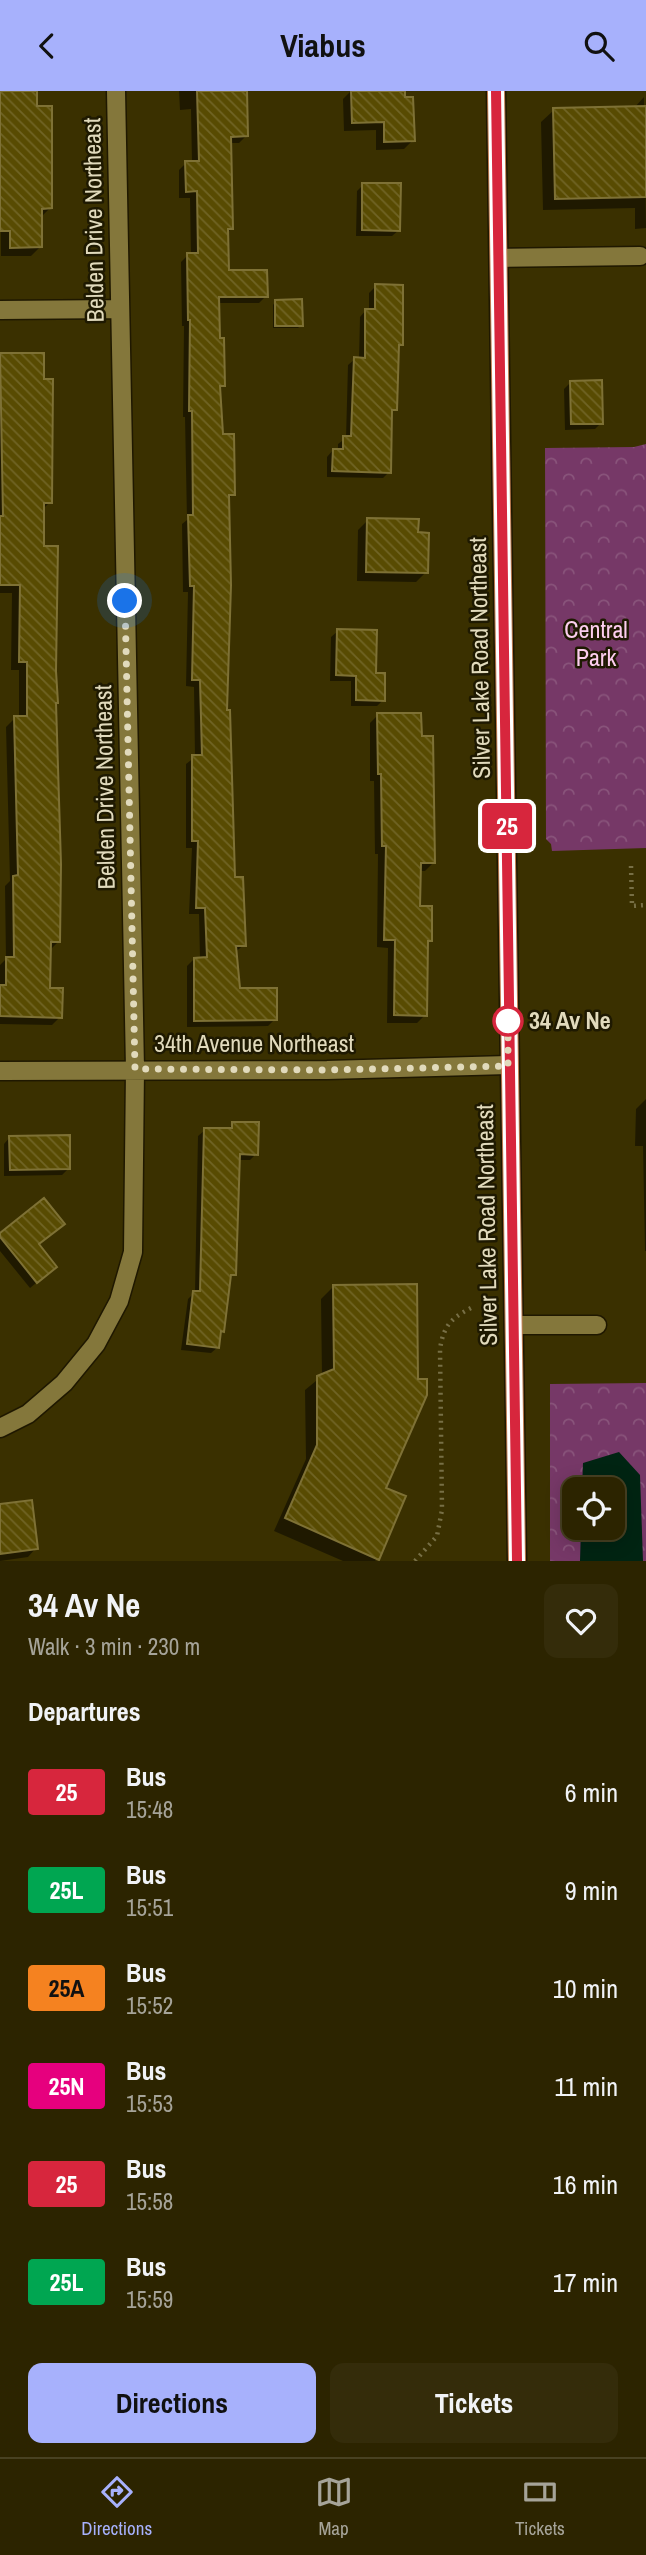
<!DOCTYPE html>
<html lang="en">
<head>
<meta charset="utf-8">
<style>
  body { margin:0; font-family:"Archivo Narrow",sans-serif; background:#342c0a; color:#f1f3f6; height:100vh; display:flex; flex-direction:column; font-size:26px; white-space:nowrap }
  * { box-sizing:border-box; margin:0 }
  p { font-size:23px; color:#a6a499 }
  .icon { flex:none; width:38px; height:38px; fill:none; stroke:currentColor; stroke-width:2; stroke-linecap:round; stroke-linejoin:round }
  .map { position:relative; height:1470px; overflow:hidden }
  .drawer { display:flex; flex-direction:column; background:#2c2400; flex:1 }
  .drawer>* { flex:none }
  .badge { padding:0 14px; border-radius:5px; font-size:24px; line-height:46px }
  .tools { position:absolute; left:562px; top:1386px; display:grid; gap:14px }
  .tools a { display:grid; place-items:center; width:63px; height:63px; border-radius:14px; background:#2c2400; box-shadow:0 4px 18px #0003,0 0 0 2px #484122; font-size:35px }
  .you { position:absolute; width:35px; height:35px; margin:-18px; border:5px solid #fff; border-radius:50%; background:#1a73e8; box-shadow:0 0 0 10px #1a73e833 }
  .map>.badge { position:absolute; translate:-50% -50%; box-shadow:0 0 0 4px #fff }
  h2 { padding:0 28px; font-size:26px; line-height:63px }
  .round { display:grid; place-items:center; flex:none; width:74px; height:74px; border-radius:14px; background:#342c0a }
  .head { display:flex; align-items:center; justify-content:space-between; height:119px; padding:0 28px }
  h1 { font-size:33px; font-weight:700; line-height:52px }
  .action { display:flex; gap:14px; margin-top:auto; padding:14px 28px }
  .action a { flex:1; height:80px; border-radius:14px; background:#a7b1fc; color:#111; font-size:28px; font-weight:700; line-height:80px; text-align:center }
  .action a+a { background:#342c0a; color:#f1f3f6 }
  ul { padding:0; list-style:none }
  li { display:flex; align-items:center; gap:21px; height:98px; padding:0 28px }
  li div { flex:1 }
  li b { display:block; font-size:26px }
  li em { font-style:normal }
  li .badge { min-width:77px; font-weight:700; text-align:center }
  header { display:flex; justify-content:space-between; align-items:center; height:91px; padding:0 28px; background:#a7b1fc; color:#111; font-size:32px; font-weight:700 }
  .menu { display:flex; justify-content:space-around; align-items:center; height:98px; border-top:2px solid #484122; background:#2c2400; font-size:19px; color:#a6a499 }
  .menu a { display:grid; justify-items:center; gap:4px }
  .menu .active { color:#a7b1fc }
  .map>svg:first-child { display:block }
  .park { fill:url(#park-crowns); fill-rule:evenodd }
  .water { fill:#002412 }
  .shadow { fill:#0007 }
  .building { fill:url(#building-back-hatch); stroke:#7e7135; stroke-width:2 }
  .lines { fill:none; stroke-linecap:round; stroke-linejoin:round }
  .minor-casing { stroke:#1f1800; stroke-width:21 }
  .major-casing { stroke:#1f1800; stroke-width:21 }
  .path { stroke:#776f45; stroke-width:4.5; stroke-dasharray:2 5; stroke-linecap:butt }
  .minor { stroke:#84773b; stroke-width:18 }
  .major { stroke:#c17d52; stroke-width:18 }
  .line-casing { stroke:#fff; stroke-width:16 }
  .line { stroke:#d7263d; stroke-width:10 }
  .walk { stroke:#e1dabc; stroke-width:7; stroke-dasharray:0 12.6 }
  .stop-dot { fill:#fff; stroke:#d7263d; stroke-width:3.5 }
  .labels { text-anchor:middle; stroke-width:5; stroke-linejoin:round; paint-order:stroke }
  .street-label { font-size:24px; fill:#e1dabc; stroke:#1e1901 }
  .park-label { font-size:24px; fill:#fdceef; stroke:#1e1901 }
  .stop-label { font-size:24px; font-weight:bold; fill:#e1dabc; stroke:#1e1901; text-anchor:start }
</style>
</head>
<body>
<header><svg class="icon" aria-label="back" viewBox="0 0 24 24"><path d="M15 5l-7 7 7 7"/></svg>Viabus<svg class="icon" aria-label="search" viewBox="0 0 24 24"><circle cx="10" cy="10" r="6"/><path d="M15 15l6 6"/></svg></header>
<div class="map">
<svg width="646" height="1470" viewBox="0 0 646 1470">
  <defs>
    <pattern id="park-crowns" width="20" height="18" patternUnits="userSpaceOnUse" patternTransform="scale(1.75)"><rect width="20" height="18" fill="#763867"/><path d="M2 6a3 3 0 1 1 6 0M12 15a3 3 0 1 1 6 0" fill="none" stroke="#89547b"/></pattern>
    <pattern id="building-back-hatch" width="6" height="6" patternUnits="userSpaceOnUse" patternTransform="scale(1.75)"><rect width="6" height="6" fill="#584b02"/><path d="M-1 5l2 2M0 0l6 6M5-1l2 2" fill="none" stroke="#706425"/></pattern>
  </defs>
  <rect width="100%" height="100%" fill="#3a3000"/>
  <!-- park -->
  <path class="park" d="M646,353V757L552,760L551,753L546,748L545,357L634,356Z
    M646,1292V1470H550V1293ZM574,1398H612V1437H574Z"/>
  <!-- water -->
  <path class="water" d="M619,1361L640,1384L643,1470H580L581,1437H612V1398H582L583,1372Z"/>
  <!-- shadow -->
  <path class="shadow" d="M0,0H35V17L50,117L40,127V156L31,165H1Z
    M179,0H245L246,45L239,52H230L231,138L226,143L227,181L266,205L259,212H218V249L223,294L218,299L221,345L233,403L227,409L225,621L234,788L244,854L235,861L238,898L275,928L268,935L187,936V875L194,868H200L199,823H189L192,757H186V673L195,666L194,596L186,595L188,501H183L182,433L187,429L185,326H183L184,235H182L181,171L188,164H191L190,107H179V79L186,72H192L191,18L180,19Z
    M351,0H403L413,49L404,58L376,59V39L344,40L343,8Z
    M644,6L646,137L635,138V117L543,119L541,31L554,19L634,17Z
    M363,94L399,139L392,145H356L357,100Z
    M376,195L401,253L398,257L395,318L390,323L389,381L383,387L327,386V366L333,359H338V353L346,347L348,274L355,268H359L360,226L366,219H369V202Z
    M275,211L301,234L298,237H273V214Z
    M0,264H42L50,411L42,419L43,457L54,614L58,851L50,859L48,899L60,926L52,934L0,933V874L6,868L5,795L10,790L6,636L15,627H19V579H11L12,502H0Z
    M570,292L601,332L595,338L565,339L564,298Z
    M368,429L417,443L426,481L416,491L357,490L358,439Z
    M338,540L374,584L383,609L377,615H351V590H330L331,546Z
    M378,624L433,772L425,780H419L418,817L430,849L426,853L425,924L417,932H387L388,857L377,856L378,763H375L374,690H370V632Z
    M646,1008V1160H645L643,1055H635L636,1018Z
    M233,1033L256,1063L250,1069H238L234,1183L228,1189L223,1240L219,1243L218,1256L211,1262L181,1259L188,1208L195,1201L198,1045L205,1039H227Z
    M10,1046L69,1077L62,1084L4,1085V1053Z
    M0,1144L37,1154L48,1182L30,1197L0,1160Z
    M333,1196L384,1398L377,1468L375,1470H343L274,1440L306,1368L305,1299L322,1285L321,1208Z
    M0,1415L36,1457L28,1466L0,1470Z"/>
  <!-- building -->
  <path class="building" d="M0,0H37V15H52V117L42,118V156L10,157V140H0Z
    M197,0H247L248,45L231,46L233,138H228L229,179H267L268,206H219L220,247H224L225,295H220L223,343H234L235,404H229L231,494L227,619H230L235,786H243L246,855H236L240,897H277V929L194,930V867L207,866L205,817H196L198,750H192V664H202L200,589H192L194,495H190L188,424H193L192,320H189L190,229H188L187,162H198L197,100L186,101L185,70H199Z
    M351,0H405V6H413L415,50L384,51V31L352,32Z
    M646,15V106L555,108L553,17Z
    M362,92H401L400,140L362,139Z
    M375,193L403,194V254H399L397,319H392L391,382L332,380L333,358H343V345H351L354,266L365,267V218H375Z
    M302,208L303,235H275V209Z
    M0,262H44V288H53L52,412H44V455H58L56,580L58,612H56L61,773L60,851H51L50,897H63L62,927L0,925V894H6V866H14L13,785L18,784L14,625H27V571H19L20,494H0V425H3Z
    M602,289L603,333H571L570,290Z
    M367,427L419,428L418,441L429,442L428,482L366,481Z
    M337,538L377,539L376,582H385V610L356,609V585L336,584Z
    M377,622H421L422,645H433L435,772H421L420,815H432V850H428L427,925L394,924L395,849H384L386,755H382L381,683H378Z
    M232,1031H259L258,1064L240,1063L236,1184H231L224,1241L221,1240L219,1257L187,1253L193,1200H200L204,1037H232Z
    M70,1044V1078L10,1079L9,1045Z
    M44,1107L65,1133L39,1153L57,1176L37,1192L0,1146V1142Z
    M417,1193L418,1288H427V1304L386,1397L406,1405L379,1469L285,1427L317,1354V1285L334,1278L333,1194Z
    M32,1409L38,1458L0,1463V1413Z"/>
  <g class="lines">
    <defs>
      <path id="minor" d="M499,167L640,165
        M0,219L119,218
        M0,980L327,979L508,974
        M514,1234H597
        M0,1337L28,1323L64,1292L96,1253L119,1210L133,1161L135,978L116,0"/>
      <path id="major" d="M496,0L517,1470"/>
    </defs>
    <!-- minor casing -->
    <use href="#minor" class="minor-casing"/>
    <!-- major casing -->
    <use href="#major" class="major-casing"/>
    <!-- path -->
    <path class="path" d="M631,775L632,815L646,814
      M415,1470L437,1445L442,1419L440,1258C444,1232 453,1226 475,1215"/>
    <!-- minor -->
    <use href="#minor" class="minor"/>
    <!-- major -->
    <use href="#major" class="major"/>
  </g>
  <g class="lines">
    <defs>
      <path id="line" d="M496,0L517,1470"/>
    </defs>
    <!-- line casing -->
    <use href="#line" class="line-casing"/>
    <!-- line -->
    <use href="#line" class="line"/>
    <!-- walk -->
    <path class="walk" d="M125,510L135,978L327,979L508,975V928V930"/>
  </g>
  <!-- markers -->
  <circle class="stop-dot" cx="508" cy="930" r="14"/>
  <g class="labels">
    <!-- street labels -->
    <g class="street-label">
      <text transform="translate(94 129) rotate(-91)" y="8">Belden Drive Northeast</text>
      <text transform="translate(480 567) rotate(-91)" y="8">Silver Lake Road Northeast</text>
      <text transform="translate(105 696) rotate(-91)" y="8">Belden Drive Northeast</text>
      <text x="254" y="961">34th Avenue Northeast</text>
      <text transform="translate(487 1134) rotate(-91)" y="8">Silver Lake Road Northeast</text>
    </g>
    <!-- park labels -->
    <g class="park-label">
      <text x="596" y="547">Central<tspan x="596" dy="28">Park</tspan></text>
    </g>
    <!-- stop labels -->
    <g class="stop-label">
      <text x="529" y="938">34 Av Ne</text>
    </g>
  </g>
</svg>
<div class="tools">
<a><svg class="icon" aria-label="locate" viewBox="0 0 24 24"><circle cx="12" cy="12" r="6"/><path d="M12 2v4M12 18v4M2 12h4M18 12h4"/></svg></a>
</div>
<div class="you" style="left:125px;top:510px"></div>
<b class="badge" style="left:507px;top:735px;background:#d7263d;color:#fff">25</b>
</div>
<section class="drawer">
<div class="head"><div><h1>34 Av Ne</h1><p>Walk · 3 min · 230 m</p></div><a class="round"><svg class="icon" aria-label="heart" viewBox="0 0 24 24"><path d="M12 20l-8-8c-3-5 5-10 8-4 3-6 11-1 8 4z"/></svg></a></div>
<h2>Departures</h2>
<ul>
<li><span class="badge" style="background:#d7263d;color:#fff">25</span><div><b>Bus</b><p>15:48</p></div><em>6 min</em></li>
<li><span class="badge" style="background:#00a651;color:#fff">25L</span><div><b>Bus</b><p>15:51</p></div><em>9 min</em></li>
<li><span class="badge" style="background:#f58220;color:#111">25A</span><div><b>Bus</b><p>15:52</p></div><em>10 min</em></li>
<li><span class="badge" style="background:#e6007e;color:#fff">25N</span><div><b>Bus</b><p>15:53</p></div><em>11 min</em></li>
<li><span class="badge" style="background:#d7263d;color:#fff">25</span><div><b>Bus</b><p>15:58</p></div><em>16 min</em></li>
<li><span class="badge" style="background:#00a651;color:#fff">25L</span><div><b>Bus</b><p>15:59</p></div><em>17 min</em></li>
</ul>
<div class="action"><a>Directions</a><a>Tickets</a></div>
</section>
<nav class="menu">
<a class="active"><svg class="icon" aria-label="directions" viewBox="0 0 24 24"><path d="M12 3l9 9-9 9-9-9zM9 14v-3h6M13 9l2 2-2 2"/></svg>Directions</a>
<a><svg class="icon" aria-label="map" viewBox="0 0 24 24"><path d="M3 6l6-2 6 2 6-2v14l-6 2-6-2-6 2zM9 4v14M15 6v14"/></svg>Map</a>
<a><svg class="icon" aria-label="tickets" viewBox="0 0 24 24"><path d="M3 7h18v10H3zM15 7v10"/></svg>Tickets</a>
</nav>
</body>
</html>
